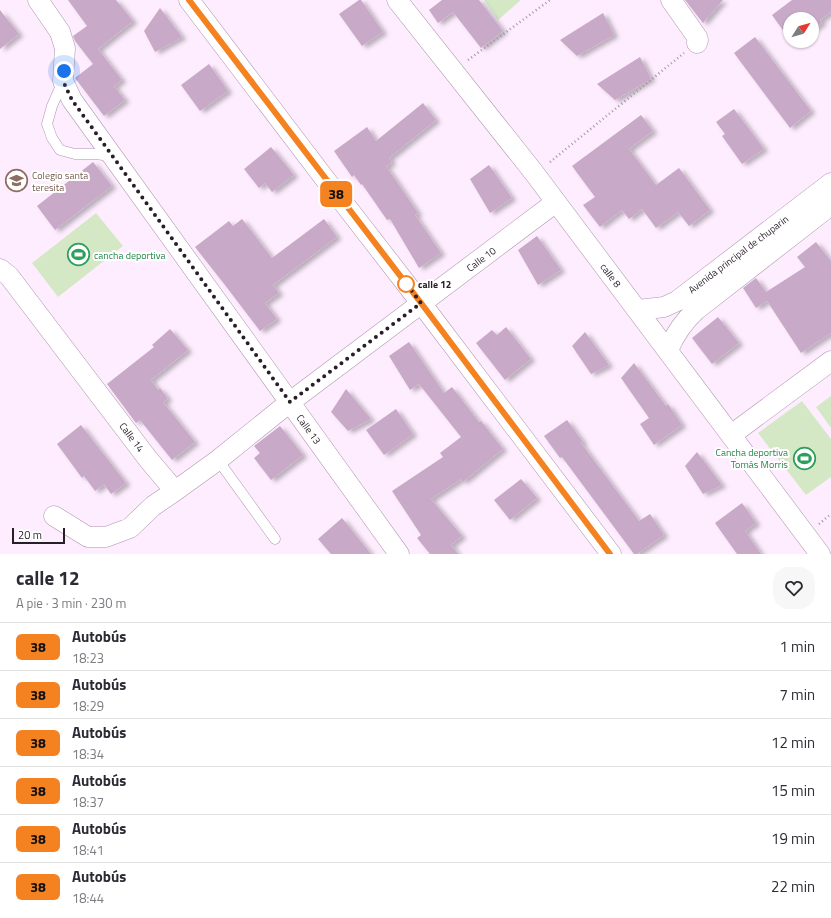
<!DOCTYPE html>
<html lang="es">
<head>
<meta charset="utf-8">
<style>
  body { margin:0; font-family:"Titillium Web",sans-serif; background:#f7f7f7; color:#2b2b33; height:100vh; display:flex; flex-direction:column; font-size:15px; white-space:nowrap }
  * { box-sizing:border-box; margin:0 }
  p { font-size:13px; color:#7c7c81 }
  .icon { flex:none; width:22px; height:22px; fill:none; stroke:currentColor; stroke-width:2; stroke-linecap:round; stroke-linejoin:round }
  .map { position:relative; height:554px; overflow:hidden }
  .side { display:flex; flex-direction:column; background:#fff; flex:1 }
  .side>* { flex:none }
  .badge { padding:0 8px; border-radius:6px; font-size:14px; line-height:26px }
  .needle { width:26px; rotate:53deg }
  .controls { position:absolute; left:783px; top:12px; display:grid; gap:8px }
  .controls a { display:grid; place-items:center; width:36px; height:36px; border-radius:50%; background:#fff; box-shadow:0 1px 3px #0004; font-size:20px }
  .scale { position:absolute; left:12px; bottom:10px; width:53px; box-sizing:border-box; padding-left:4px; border:2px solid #271e27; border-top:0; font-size:11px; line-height:14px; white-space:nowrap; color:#271e27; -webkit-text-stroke:3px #fff; paint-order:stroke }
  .you { position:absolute; width:20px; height:20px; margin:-10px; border:3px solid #fff; border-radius:50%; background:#1a73e8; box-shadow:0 0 0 6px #1a73e833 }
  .map>.badge { position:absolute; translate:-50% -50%; box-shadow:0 0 0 2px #fff }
  .round { display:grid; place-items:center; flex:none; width:42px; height:42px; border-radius:16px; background:#f7f7f7 }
  .summary { display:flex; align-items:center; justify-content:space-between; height:68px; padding:0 16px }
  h1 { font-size:19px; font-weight:700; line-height:30px }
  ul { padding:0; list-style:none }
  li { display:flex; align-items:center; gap:12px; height:48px; padding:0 16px; border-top:1px solid #e1e1e2 }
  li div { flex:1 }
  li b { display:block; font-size:15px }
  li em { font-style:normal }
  li .badge { min-width:44px; font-weight:700; text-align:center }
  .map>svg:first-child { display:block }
  .green { fill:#d5e8c6 }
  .building { fill:#c8a9c8; filter:url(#shadow) }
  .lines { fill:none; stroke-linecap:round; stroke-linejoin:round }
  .service-casing { stroke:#ad94ad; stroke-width:11 }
  .minor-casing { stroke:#ad94ad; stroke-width:21 }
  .path { stroke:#a295a2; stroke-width:2.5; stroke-dasharray:1 3; stroke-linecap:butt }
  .service { stroke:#fff; stroke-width:10 }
  .minor { stroke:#fff; stroke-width:20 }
  .line-casing { stroke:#fff; stroke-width:9 }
  .line { stroke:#f58220; stroke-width:6 }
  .walk { stroke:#271e27; stroke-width:4; stroke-dasharray:0 7.2 }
  .stop-dot { fill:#fff; stroke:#f58220; stroke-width:2 }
  .labels { text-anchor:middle; stroke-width:4; stroke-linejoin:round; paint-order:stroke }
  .education-label { font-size:10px; fill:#785e54; stroke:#fff; text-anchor:start }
  .street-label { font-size:10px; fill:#271e27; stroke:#fff }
  .leisure-label { font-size:10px; fill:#27864d; stroke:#fff; text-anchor:start }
  .stop-label { font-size:10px; font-weight:bold; fill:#271e27; stroke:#fff; text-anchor:start }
</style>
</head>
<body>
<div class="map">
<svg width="831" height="554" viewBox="0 0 831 554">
  <defs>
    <filter id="shadow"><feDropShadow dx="4.5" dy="2.5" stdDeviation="2" flood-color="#0004"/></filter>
  </defs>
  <rect width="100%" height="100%" fill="#feedfe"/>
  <!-- green -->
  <path class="green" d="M484,0H521L498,20Z
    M96,213L123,246L58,297L32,263Z
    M831,396V428L816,407Z
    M802,401L831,439V477L806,495L758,433Z"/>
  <!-- building -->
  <path class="building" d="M68,0H116L133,21L98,49L122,80L114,86L125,100L104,116L75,78L93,64L75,41L73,36L87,26Z
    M359,0H361L383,32L362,46L339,14Z
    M442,0H479L503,31L481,48L453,12L438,23L429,10Z
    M685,0H723L703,23Z
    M792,0H831V12L820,20L822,23L812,30V19H790V40L772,15Z
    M160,8L182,37L155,52L144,31Z
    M0,10L19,34L0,49Z
    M603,13L614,35L577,56L560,40Z
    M755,37L811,111L790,128L734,53Z
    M640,57L651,79L615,100L597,84Z
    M209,64L228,91L200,111L181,85Z
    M423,103L436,120L389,158L392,163L386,166L418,213L415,215L441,253L419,268L390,219L387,220L362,184L361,185L354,175L352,177L334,151L367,127L376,141Z
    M734,109L764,149L742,164L722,136L725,134L716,122Z
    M641,115L653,131L629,149L656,185L679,168L710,210L689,226L678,212L656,228L642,209L629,219L622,210L600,227L583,205L595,197L572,166Z
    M271,147L294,175L272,192L265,183L259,188L244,169Z
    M93,162L112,186L55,230L37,206Z
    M489,165L512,198L490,213L470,179Z
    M242,219L272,258L324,219L337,237L273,285L279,293L265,303L277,319L260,331L225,285L195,247L229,221L233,226Z
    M537,236L561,270L538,285L518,250Z
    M816,242L831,261V333L801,353L767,301L756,308L743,288L756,278L766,292L805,267L797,257Z
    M718,317L739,343L712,364L692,338Z
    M506,327L531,359L505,380L476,343L492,330L497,335Z
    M170,329L188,350L151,380L158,390L160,388L168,399L163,402L195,442L172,460L140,420L136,423L107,384L154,347L152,345Z
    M585,332L609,365L591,374L572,346Z
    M409,342L444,393L452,387L479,422L481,421L503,449L463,482L461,479L431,499L462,536L451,545L458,554H430L417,538L421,535L392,491L443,457L440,453L461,437L419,384L410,390L389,356Z
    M634,363L666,406L668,404L682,425L654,445L640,424L649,418L621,378Z
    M346,389L371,419L348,431L331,412Z
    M396,409L413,434L384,455L366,430Z
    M567,420L583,442L581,443L639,521L650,514L664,535L637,554H634L562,457L560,458L544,436Z
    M81,425L126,483L111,494L104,484L95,491L84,476L82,478L57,444Z
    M280,426L303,455L271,480L254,458L260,453L254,446Z
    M697,452L722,485L703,494L685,466Z
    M521,479L537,498L510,520L494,500Z
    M742,503L756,523L745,531L761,554H737L715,523Z
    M342,518L371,554H331L318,539Z"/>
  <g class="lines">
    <defs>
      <path id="service" d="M63,81L52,106L47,124L52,138L60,150L75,154H95L112,156
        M218,460L275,539"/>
      <path id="minor" d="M38,0L60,32L65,48L63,81L72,100L399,554
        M189,0L325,179L421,303L611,554
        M397,0L535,174L820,554
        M671,0L697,37L698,40L697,43
        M0,269L9,276L148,459L175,491L218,460L290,402L556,202
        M638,310L664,307L677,301L831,183
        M668,350C675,334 683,322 696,310L831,205
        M731,435L831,361
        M54,516L88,537H106L130,528L153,506L175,491"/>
    </defs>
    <!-- service casing -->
    <use href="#service" class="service-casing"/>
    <!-- minor casing -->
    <use href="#minor" class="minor-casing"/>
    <!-- path -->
    <path class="path" d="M468,60L550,0
      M550,162L684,53
      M819,524L831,514"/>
    <!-- service -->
    <use href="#service" class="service"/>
    <!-- minor -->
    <use href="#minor" class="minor"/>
  </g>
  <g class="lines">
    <defs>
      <path id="line" d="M189,0L421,303L610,554"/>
    </defs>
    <!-- line casing -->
    <use href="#line" class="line-casing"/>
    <!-- line -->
    <use href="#line" class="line"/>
    <!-- walk -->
    <path class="walk" d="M64,71L63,81L72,100L290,402L421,303L402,278L406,284"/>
  </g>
  <!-- icons -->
  <defs>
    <symbol id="school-ring" viewBox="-11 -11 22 22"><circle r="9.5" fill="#fff" stroke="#8d6e63" stroke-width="1.5"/><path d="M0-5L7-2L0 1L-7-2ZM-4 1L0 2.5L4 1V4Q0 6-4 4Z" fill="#8d6e63"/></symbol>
    <symbol id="stadium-ring" viewBox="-11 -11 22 22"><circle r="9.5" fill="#fff" stroke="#2e9e5b" stroke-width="1.5"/><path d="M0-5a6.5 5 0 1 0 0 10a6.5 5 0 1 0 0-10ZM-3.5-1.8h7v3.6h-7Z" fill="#2e9e5b"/></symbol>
  </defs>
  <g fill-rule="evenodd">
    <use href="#school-ring" x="4" y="168" width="25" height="25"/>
    <use href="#stadium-ring" x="66" y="242" width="25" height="25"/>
    <use href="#stadium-ring" x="792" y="446" width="25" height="25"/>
  </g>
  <!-- markers -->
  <circle class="stop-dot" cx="406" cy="284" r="8"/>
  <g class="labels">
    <!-- education labels -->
    <g class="education-label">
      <text x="32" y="179">Colegio santa<tspan x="32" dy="12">teresita</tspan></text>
    </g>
    <!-- street labels -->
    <g class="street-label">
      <text transform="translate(738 254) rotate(-37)" y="4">Avenida principal de chuparin</text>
      <text transform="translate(481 259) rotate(-37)" y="4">Calle 10</text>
      <text transform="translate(611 275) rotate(53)" y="4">calle 8</text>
      <text transform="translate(309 429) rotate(54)" y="4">Calle 13</text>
      <text transform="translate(132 437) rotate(53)" y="4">Calle 14</text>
    </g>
    <!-- leisure labels -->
    <g class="leisure-label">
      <text x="94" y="259">cancha deportiva</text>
      <text x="788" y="456" text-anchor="end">Cancha deportiva<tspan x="788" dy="12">Tomás Morris</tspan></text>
    </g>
    <!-- stop labels -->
    <g class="stop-label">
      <text x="418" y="288">calle 12</text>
    </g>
  </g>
</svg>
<div class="controls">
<a><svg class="needle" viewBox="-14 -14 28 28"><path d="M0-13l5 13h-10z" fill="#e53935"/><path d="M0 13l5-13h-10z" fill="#7c7c81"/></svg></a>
</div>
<div class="scale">20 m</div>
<div class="you" style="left:64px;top:71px"></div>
<b class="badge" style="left:336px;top:194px;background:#f58220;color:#111">38</b>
</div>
<section class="side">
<div class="summary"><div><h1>calle 12</h1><p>A pie · 3 min · 230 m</p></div><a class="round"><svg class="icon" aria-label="heart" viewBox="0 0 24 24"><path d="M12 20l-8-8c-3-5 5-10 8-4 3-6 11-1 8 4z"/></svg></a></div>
<ul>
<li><span class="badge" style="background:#f58220;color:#111">38</span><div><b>Autobús</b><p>18:23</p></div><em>1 min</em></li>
<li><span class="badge" style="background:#f58220;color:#111">38</span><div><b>Autobús</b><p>18:29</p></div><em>7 min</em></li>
<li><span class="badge" style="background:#f58220;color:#111">38</span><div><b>Autobús</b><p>18:34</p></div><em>12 min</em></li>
<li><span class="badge" style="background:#f58220;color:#111">38</span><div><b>Autobús</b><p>18:37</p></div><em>15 min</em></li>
<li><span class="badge" style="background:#f58220;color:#111">38</span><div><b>Autobús</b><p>18:41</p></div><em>19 min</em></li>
<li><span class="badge" style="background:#f58220;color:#111">38</span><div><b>Autobús</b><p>18:44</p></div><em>22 min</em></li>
</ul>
</section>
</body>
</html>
